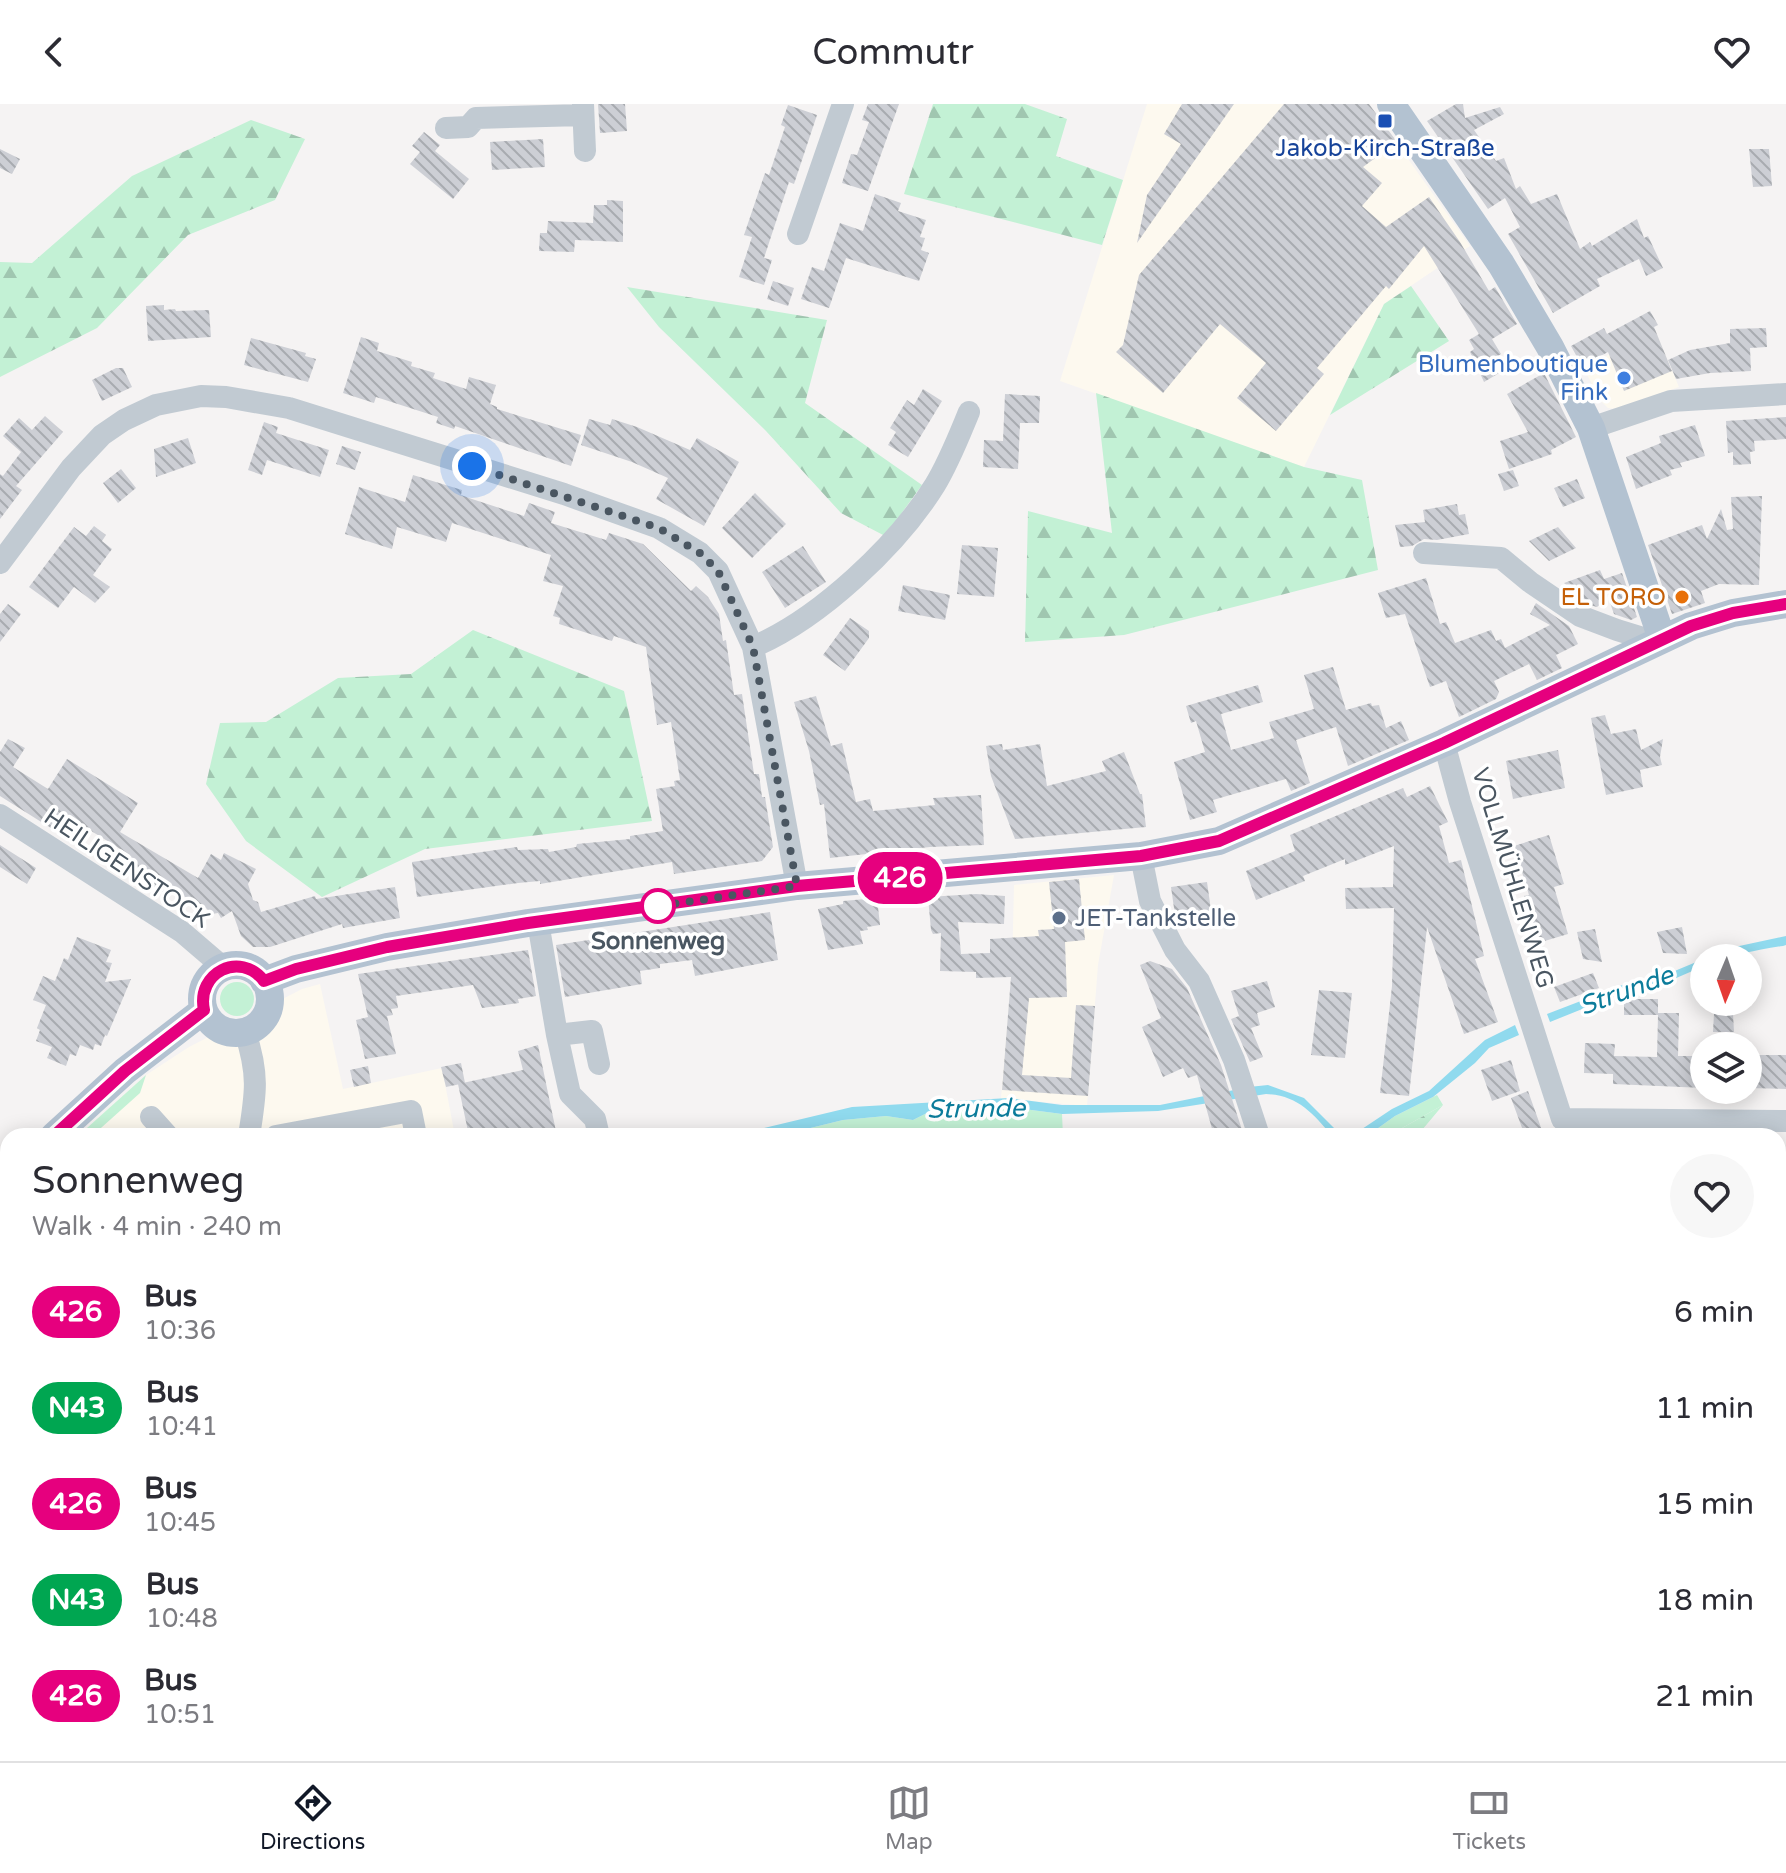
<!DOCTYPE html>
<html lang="en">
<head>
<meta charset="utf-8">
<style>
  body { margin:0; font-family:"Varela Round",sans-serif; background:#f7f7f7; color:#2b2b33; height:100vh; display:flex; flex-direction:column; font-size:30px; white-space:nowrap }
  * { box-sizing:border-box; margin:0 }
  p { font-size:26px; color:#7c7c81 }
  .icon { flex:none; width:44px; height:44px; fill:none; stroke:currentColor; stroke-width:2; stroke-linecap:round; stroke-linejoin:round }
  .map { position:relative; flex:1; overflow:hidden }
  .drawer { position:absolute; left:0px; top:1024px; width:1786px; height:634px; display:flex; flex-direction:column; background:#fff; border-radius:24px 24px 0 0; box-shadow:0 4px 20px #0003 }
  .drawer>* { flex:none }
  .badge { padding:0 16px; border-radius:26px; font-size:28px; line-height:52px }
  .needle { width:52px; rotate:182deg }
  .fabs { position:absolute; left:1690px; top:840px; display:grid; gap:16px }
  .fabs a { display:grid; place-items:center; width:72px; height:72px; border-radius:50%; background:#fff; box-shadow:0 4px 20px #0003; font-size:40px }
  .you { position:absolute; width:40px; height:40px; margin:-20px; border:6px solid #fff; border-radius:50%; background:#1a73e8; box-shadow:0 0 0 12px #1a73e833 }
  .map>.badge { position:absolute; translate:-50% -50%; box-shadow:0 0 0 4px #fff }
  .round { display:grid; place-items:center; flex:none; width:84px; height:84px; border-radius:42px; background:#f7f7f7 }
  .head { display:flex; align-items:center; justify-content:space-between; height:136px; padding:0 32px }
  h1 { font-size:38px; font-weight:600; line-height:60px }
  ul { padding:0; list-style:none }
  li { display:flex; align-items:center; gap:24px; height:96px; padding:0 32px }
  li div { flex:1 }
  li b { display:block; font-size:30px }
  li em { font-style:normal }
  li .badge { min-width:88px; font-weight:700; text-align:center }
  header { display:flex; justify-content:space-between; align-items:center; height:104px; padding:0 32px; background:#fff; font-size:36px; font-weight:600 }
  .tab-bar { display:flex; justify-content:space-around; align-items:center; height:112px; border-top:2px solid #e1e1e2; background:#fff; font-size:22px; color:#7c7c81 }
  .tab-bar a { display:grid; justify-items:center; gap:4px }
  .tab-bar .current { color:#111827 }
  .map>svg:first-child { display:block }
  .commercial { fill:#fdf9ef }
  .green { fill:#c3f1d5 }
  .forest { fill:url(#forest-firs) }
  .water { fill:#90daee }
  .building { fill:url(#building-back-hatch) }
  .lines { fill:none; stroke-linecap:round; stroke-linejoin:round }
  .minor { stroke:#c1cad2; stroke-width:22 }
  .major { stroke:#b3c2d1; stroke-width:28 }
  .line-casing { stroke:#fff; stroke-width:18 }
  .line { stroke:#e6007e; stroke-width:12 }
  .walk { stroke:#4a5661; stroke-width:8; stroke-dasharray:0 14.4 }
  .transit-dot { fill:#1a4fb4; stroke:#fff; stroke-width:3 }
  .shop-dot { fill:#3f7fe0; stroke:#fff; stroke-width:3 }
  .food-dot { fill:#e8710a; stroke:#fff; stroke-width:3 }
  .stop-dot { fill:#fff; stroke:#e6007e; stroke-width:4 }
  .service-dot { fill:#5c6f8a; stroke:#fff; stroke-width:3 }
  .labels { text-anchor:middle; stroke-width:7; stroke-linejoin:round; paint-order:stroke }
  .transit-label { font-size:24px; fill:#164399; stroke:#fff }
  .shop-label { font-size:24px; fill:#366cbe; stroke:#fff; text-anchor:end }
  .food-label { font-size:24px; fill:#c56008; stroke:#fff; text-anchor:end }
  .street-label { font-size:24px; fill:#4a5661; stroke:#fff }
  .service-label { font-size:24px; fill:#4e5e75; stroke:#fff; text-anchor:start }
  .stop-label { font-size:24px; font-weight:bold; fill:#4a5661; stroke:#fff }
  .water-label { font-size:26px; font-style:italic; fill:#0c7c9b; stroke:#fff }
</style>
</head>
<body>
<header><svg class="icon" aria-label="back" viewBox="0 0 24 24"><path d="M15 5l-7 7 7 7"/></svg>Commutr<svg class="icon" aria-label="heart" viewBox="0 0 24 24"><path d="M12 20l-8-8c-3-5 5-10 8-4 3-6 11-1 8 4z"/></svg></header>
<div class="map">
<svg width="1786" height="1657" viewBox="0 0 1786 1657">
  <defs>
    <pattern id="forest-firs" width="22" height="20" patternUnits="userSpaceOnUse" patternTransform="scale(2)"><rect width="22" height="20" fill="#c3f1d5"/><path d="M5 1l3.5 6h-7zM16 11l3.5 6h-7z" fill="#a0c6b0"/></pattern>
    <pattern id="building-back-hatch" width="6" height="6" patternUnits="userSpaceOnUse" patternTransform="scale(2)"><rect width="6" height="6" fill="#cdcfd5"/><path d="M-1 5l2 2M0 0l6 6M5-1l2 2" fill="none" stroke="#a8abb0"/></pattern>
  </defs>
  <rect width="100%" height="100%" fill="#f5f3f3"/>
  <!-- commercial -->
  <path class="commercial" d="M1147,0H1369L1470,142L1384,200L1304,363L1060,277Z
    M1654,224L1679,283L1617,305L1608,304L1601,297L1584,265Z
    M1114,771L1098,861L1087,1002L1001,994L1012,866L1014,781Z
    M320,880L343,985L442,964L455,1032H78L146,971L189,943L302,885Z
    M8,1092V1557L0,1561V1097Z"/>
  <!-- green -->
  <path class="green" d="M220 895a17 17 0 1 1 34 0a17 17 0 1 1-34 0Z
    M146,971L140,989L92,1032H78Z
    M1437,991L1443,1001L1388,1032H1367L1395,1012Z
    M1008,1003L1062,1010L1063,1032H778L843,1016L886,1012L913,1016L929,1008Z
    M8,1092V1149L0,1141V1097Z"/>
  <!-- forest -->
  <path class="forest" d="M933,0H1025L1067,15L1056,52L1123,76L1102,141L904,90Z
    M251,16L305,35L275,96L188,131L97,224L0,273V158L32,159L132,72Z
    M1411,182L1449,237L1330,311L1384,200Z
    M627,183L827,216L805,299L922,381L885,432L841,409L766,327L659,223Z
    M1096,289L1304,363L1362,376L1378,466L1124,531L1025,538L1028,407L1112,429Z
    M473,526L624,587L652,717L425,745L322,793L246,737L206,680L220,619L266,618L338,574L411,570Z
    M1443,1001L1417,1032H1388Z
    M8,1564V1650H596L599,1657H0V1567Z"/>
  <!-- water -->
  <path class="water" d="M1786,832V841L1783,842C1757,845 1731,854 1704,854V862L1667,878L1627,887L1550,918L1547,910L1625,880L1665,871L1730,844Z
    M1515,921L1519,931L1489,944L1475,959L1433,993L1395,1012L1367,1032H1332C1313,1009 1297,991 1266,990L1158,1007L1062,1010L1008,1003L929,1008L913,1016L886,1012L843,1016L778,1032H730L852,1003L1009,994L1062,1001H1160L1249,983L1268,981L1304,994L1338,1028L1353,1031L1392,1005L1429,987L1485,936Z"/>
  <!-- building -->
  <path class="building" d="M598,0H625L627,27L600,29Z
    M868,0H899L868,87L842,79L851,50L857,51L869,18L862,16Z
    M1182,0H1234L1137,139L1147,91L1181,40L1164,30Z
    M1284,0H1369L1397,38L1363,63L1382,79L1362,102L1386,123L1429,93L1460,138L1489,187L1495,183L1517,220L1492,235L1501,250L1498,252L1506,265L1484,278L1470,248L1474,245L1469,236L1479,230L1424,142L1389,185L1386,182L1317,264L1324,270L1276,327L1237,294L1266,259L1220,220L1163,289L1116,248L1123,241L1139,171Z
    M1456,0H1463L1465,14L1500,3L1504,10L1474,26L1496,57L1504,54L1516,85L1520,82L1531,100L1557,90L1580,145L1590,138L1592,142L1637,115L1644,134L1648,132L1663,164L1646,172L1639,155L1597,175L1600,182L1553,209L1508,130L1520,123L1505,94L1488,105L1427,17Z
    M788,1L817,11L794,80L789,78L764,154L772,156L764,181L739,173L752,133L744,131L765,69L769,71L785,23L781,21Z
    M424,28L440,41L435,47L469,75L453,95L410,60L420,48L412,42Z
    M543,35L545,63L492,66L490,38Z
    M0,45L20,55L12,70L0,64Z
    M1749,45H1769L1772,82L1753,83Z
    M875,90L901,99L898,107L926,116L920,133L925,134L921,146L929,149L919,177L846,154L829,204L801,195L812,163L824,167L840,119L863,127Z
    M607,96L623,97V138L575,136L574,148L539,147L540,129H547L548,117L593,119L594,101H607Z
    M773,177L794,184L788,202L767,195Z
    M164,201V206L175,205L176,207L209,206L211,233L148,237L146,202Z
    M1650,207L1658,221L1654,223L1672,267L1624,287L1608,248L1582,262L1571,242L1604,224L1607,230Z
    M1766,224L1767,243L1750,244L1751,267L1710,269L1676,275L1668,256L1690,246L1730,239V225Z
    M361,233L379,239L377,247L412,258L411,262L435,269L433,274L466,285L469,273L496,281L490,300L497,303V305L581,331L571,362L455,322L454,325L436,319L438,313L376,293L374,299L343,289Z
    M251,234L306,249L305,252L316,255L308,278L244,261Z
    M116,264H123L132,283L102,297L92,276Z
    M1544,269L1576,333L1551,346L1552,350L1509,365L1500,337L1528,328L1507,290Z
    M923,285L942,297L908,353L888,341L896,328L890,324L907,296L914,301Z
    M1005,290L1040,292L1039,319H1020L1018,365L983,363L984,336L1003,337Z
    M45,312L63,328L16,382L22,386L0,415V370L3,372L21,348L3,332L19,314L32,326Z
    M1786,313V335L1754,337L1755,347L1750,348L1751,360L1733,361V348L1728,349L1726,317Z
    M589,315L610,321L612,315L637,323L690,346L697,334L739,358L704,422L656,395L668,374L632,358L581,341Z
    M264,318L278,323L276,329L329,346L320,373L267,356L262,371L248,366Z
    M1695,321L1705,352L1680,359L1682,363L1670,366L1672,371L1636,385L1626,353L1661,339L1659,332Z
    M188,334L196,359L156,373L154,345Z
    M342,342L361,348L355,366L336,360Z
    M121,365L136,384L118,399L103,379Z
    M1513,366L1519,382L1504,387L1498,370Z
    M413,371L462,386L461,391L472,395L524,412L529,399L555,408L551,419L606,436L609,429L643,440L691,487L696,482L708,493L719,510L723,537L726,536L734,591L742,590L754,670H759L762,693H765L773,743L762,757L674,770L672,758L540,780V777L518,779L417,793L412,758L517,743L518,746L548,745L549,748L576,743L577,740L630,735V732L663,727L656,685L675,682L674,677L680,676L671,618L657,621L646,543L614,532L612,537L559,520L560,514L553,512L563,482L543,477L551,451L452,419L446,438L397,423L392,445L345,430L359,383L405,398Z
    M1577,375L1585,394L1563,403L1554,384Z
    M755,389L786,420L752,454L722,424Z
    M1762,392L1759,481L1719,480L1701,487L1705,499L1672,510L1648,441L1702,421L1707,435L1721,405L1727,426L1733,425L1731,393Z
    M1457,400L1459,411L1465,410L1469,430L1437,436L1424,435L1412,442L1400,443L1395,421L1425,418L1423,406Z
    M94,422L106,431L102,437L112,445L93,471L110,483L95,499L74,483L58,504L29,483L74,423L86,432Z
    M1558,423L1576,444L1549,457L1529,437Z
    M962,441L998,444L994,493L957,490Z
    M803,442L826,478L785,504L762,468Z
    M1600,466L1604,475L1622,469L1637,513L1631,516L1614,510L1608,493L1597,503L1586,500L1564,479Z
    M1426,474L1440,520L1446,518L1455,539L1491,526L1496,537L1501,535L1505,544L1550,521L1530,510L1536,499L1569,522L1578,540L1556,551L1562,564L1537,576L1529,560L1494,577L1499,588L1496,595L1459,613L1446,577L1430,583L1405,510L1386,514L1378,489Z
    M903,481L950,491L945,516L898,507Z
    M8,500L21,510L0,538V510Z
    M850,514L869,527V534L845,567L823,551Z
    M1333,563L1346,606L1371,599L1372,602L1379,601L1386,624L1401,617L1409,636L1348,662L1336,623L1305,633L1296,636L1310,679L1291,687L1286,675L1213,696L1217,708L1190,716L1174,658L1205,648L1196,617L1191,619L1186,602L1258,581L1263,598L1221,610L1231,646L1274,634L1269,618L1314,605L1304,571Z
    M816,592L831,642L842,639L856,698L870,695L873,707L935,701L933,694L981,691L984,741L930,743L830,754L824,700L820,701L809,647L794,598Z
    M1605,611L1611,630L1636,625L1641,646L1663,635L1660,653L1662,661L1640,666L1643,683L1606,691L1591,614Z
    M8,635L25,644L13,663L48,685L67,655L138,699L120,728L198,774L211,750L221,756L224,749L256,765L248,780L253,796L258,798L261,808L315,792L316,795L395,783L400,814L343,824L342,820L270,843H253L241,832L232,807L221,814L218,809L212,810L206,804L170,785L167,791L122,764L130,751L64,710L54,726L0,692V648Z
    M1002,640L1003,646L1040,640L1047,682L1106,667L1102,657L1124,648L1140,690H1142L1146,723L1015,735L991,672L986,642Z
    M1558,646L1565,684L1513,695L1506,657Z
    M1430,682L1448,718L1439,722L1449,759L1461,756L1484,852L1475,855L1498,918L1464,930L1427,823L1409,992L1380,989L1392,882L1394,804L1346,805L1345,784L1393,783L1394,742L1345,761V755L1303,772L1305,777L1256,796L1246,767L1295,747L1290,731L1403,684L1407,693Z
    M1549,731L1564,780L1554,783L1568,830L1538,839L1524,792L1529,791L1514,742Z
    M0,741L36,764L27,780L0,763Z
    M1079,775L1085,836L1065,838L1067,893L1029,894L1022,971L1071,974L1076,901L1095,902L1088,992L1002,986L1011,873L976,874V868L940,867L941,829L933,830L931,826L928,793L976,790L1005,792L1004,820L958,818L961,850L990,849V835L1039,832L1038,826L1054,825L1049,778Z
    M1207,778L1212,813L1176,818L1171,783Z
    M877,794L880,821L867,823L868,826L860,827L863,840L828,846L818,805L843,800V797Z
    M770,808L778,856L695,872L692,856L660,860V864L640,867L642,880L565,893L556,841Z
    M1682,823L1687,850L1663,849L1657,828Z
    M1595,825L1602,858L1583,855L1577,828Z
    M77,833L111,846L106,858L112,859L105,878L131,875L107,932L105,931L101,942L95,940L93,946L80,941L76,952L70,950L66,962L47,954L52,943L36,937L40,926L37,924L46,901L33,896L43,872L55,877L64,854L68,856Z
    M528,846L536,892L518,895L519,899L482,904L473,881L396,892L398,904L391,905L393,911L387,912L396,950L365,955L356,916L368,913L358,870Z
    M1150,857L1172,865L1187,884L1221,961L1244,1032H1214L1197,971L1188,974L1183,964L1163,973L1142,923L1161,914L1140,861Z
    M1593,869L1599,884L1560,898L1554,883Z
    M1267,877L1275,903L1257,909L1260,921L1251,924L1263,953L1250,958L1231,915L1239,912L1231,887Z
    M1319,886L1352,889L1345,954L1311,951Z
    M1624,895H1658V909H1679L1678,952H1704V984L1613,980V970L1584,969L1585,939L1615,940L1614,952L1657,953L1658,911H1624Z
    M1714,910H1733L1734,928H1713Z
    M538,941L557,1032H519L518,1026L488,1032H469L458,980L523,966L518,947Z
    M1748,951H1786V985L1748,984Z
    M1511,956L1520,987L1492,997L1481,966Z
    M461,959L465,979L446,983L441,963Z
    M368,962L371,979L354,983L350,966Z
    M1528,987L1544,1032H1525L1511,994Z"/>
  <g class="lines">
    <!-- minor -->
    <path class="minor" d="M583,0L585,47
      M446,24L468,23L476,14L583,11
      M798,130L843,0
      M1591,324L1671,297L1786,290
      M1424,449L1501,454L1530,478L1580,512L1617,526L1656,538
      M0,459L71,364L102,331L124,316L156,301L201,292L226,293L289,304L564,390L659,424L700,449L718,467L753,543L797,782
      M753,543C819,515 897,442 935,381C949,358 959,332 969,308
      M1444,639L1460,698L1562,1015L1786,1017
      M0,711L182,828L224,864
      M1141,752L1150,797L1175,846L1199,877L1234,956L1259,1032
      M538,818L557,931L570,990L595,1015L599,1032
      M245,928C259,970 256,989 249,1032
      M557,931L592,927L599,960
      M151,1013L168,1032
      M276,1032L411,1007L416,1032
      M1778,1189L1786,1190
      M0,1201L8,1199
      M1778,1291L1786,1308
      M0,1384L8,1382
      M1778,1442L1786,1441
      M962,1650L965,1657
      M1278,1657L1288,1650"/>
    <!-- major -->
    <path class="major" d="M1391,0L1501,160L1550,243L1591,324L1662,535
      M202 895a34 34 0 1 1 68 0a34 34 0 1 1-68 0Z
      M264,877L296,865L387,843L528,819L797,782L1141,752L1219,737L1444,639L1691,522L1733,509L1786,500
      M54,1032L125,967L204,906
      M0,1078L8,1072"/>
  </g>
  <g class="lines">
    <defs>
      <path id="line" d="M54,1032L125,967L204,906C196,869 240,846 264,877L296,865L387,843L528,819L797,782L1141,752L1219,737L1444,639L1691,522L1733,509L1786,500"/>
    </defs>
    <!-- line casing -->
    <use href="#line" class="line-casing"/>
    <!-- line -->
    <use href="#line" class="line"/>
    <!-- walk -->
    <path class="walk" d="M472,362L659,424L700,449L718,467L753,543L797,782L658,802"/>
  </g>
  <!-- markers -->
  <rect class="transit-dot" x="1377" y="9" width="16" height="16" rx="4"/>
  <circle class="shop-dot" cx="1624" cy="274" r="8"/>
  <circle class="food-dot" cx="1682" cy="493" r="8"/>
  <circle class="stop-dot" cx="658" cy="802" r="16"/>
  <circle class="service-dot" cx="1059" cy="814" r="8"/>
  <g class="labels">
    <!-- transit labels -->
    <g class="transit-label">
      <text x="1385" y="52">Jakob-Kirch-Straße</text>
    </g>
    <!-- shop labels -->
    <g class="shop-label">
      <text x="1608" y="268">Blumenboutique<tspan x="1608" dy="28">Fink</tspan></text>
    </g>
    <!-- food labels -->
    <g class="food-label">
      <text x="1666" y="501">EL TORO</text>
    </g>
    <!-- street labels -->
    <g class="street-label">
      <text transform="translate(127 764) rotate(34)" y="8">HEILIGENSTOCK</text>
      <text transform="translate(1513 774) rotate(73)" y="8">VOLLMÜHLENWEG</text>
    </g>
    <!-- service labels -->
    <g class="service-label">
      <text x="1075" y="822">JET-Tankstelle</text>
    </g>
    <!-- stop labels -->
    <g class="stop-label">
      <text x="658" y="845">Sonnenweg</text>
    </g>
    <!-- water labels -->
    <g class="water-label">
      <text transform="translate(1626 886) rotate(-20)" y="9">Strunde</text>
      <text transform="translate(976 1004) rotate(-1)" y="9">Strunde</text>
    </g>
  </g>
</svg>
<div class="fabs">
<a><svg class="needle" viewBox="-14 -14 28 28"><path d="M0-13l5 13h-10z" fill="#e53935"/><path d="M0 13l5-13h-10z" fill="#7c7c81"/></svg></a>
<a><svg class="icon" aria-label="layers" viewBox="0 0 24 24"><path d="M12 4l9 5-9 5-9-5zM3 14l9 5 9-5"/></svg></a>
</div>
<div class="you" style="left:472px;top:362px"></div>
<b class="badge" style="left:900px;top:774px;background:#e6007e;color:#fff">426</b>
<section class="drawer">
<div class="head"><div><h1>Sonnenweg</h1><p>Walk · 4 min · 240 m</p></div><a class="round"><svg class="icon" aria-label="heart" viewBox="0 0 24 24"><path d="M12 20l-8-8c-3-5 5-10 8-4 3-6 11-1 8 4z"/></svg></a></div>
<ul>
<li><span class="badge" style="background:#e6007e;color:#fff">426</span><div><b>Bus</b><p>10:36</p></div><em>6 min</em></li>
<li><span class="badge" style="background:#00a651;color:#fff">N43</span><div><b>Bus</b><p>10:41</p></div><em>11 min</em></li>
<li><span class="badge" style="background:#e6007e;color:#fff">426</span><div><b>Bus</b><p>10:45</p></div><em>15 min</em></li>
<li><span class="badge" style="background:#00a651;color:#fff">N43</span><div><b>Bus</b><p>10:48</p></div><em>18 min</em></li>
<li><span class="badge" style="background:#e6007e;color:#fff">426</span><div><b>Bus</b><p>10:51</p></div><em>21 min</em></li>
</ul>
</section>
</div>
<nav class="tab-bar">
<a class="current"><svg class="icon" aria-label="directions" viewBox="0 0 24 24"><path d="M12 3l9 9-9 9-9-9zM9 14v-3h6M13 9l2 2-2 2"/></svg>Directions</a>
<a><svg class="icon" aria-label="map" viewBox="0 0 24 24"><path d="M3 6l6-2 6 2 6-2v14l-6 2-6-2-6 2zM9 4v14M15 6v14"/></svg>Map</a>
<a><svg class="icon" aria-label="tickets" viewBox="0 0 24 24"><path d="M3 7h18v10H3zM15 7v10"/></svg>Tickets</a>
</nav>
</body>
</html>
